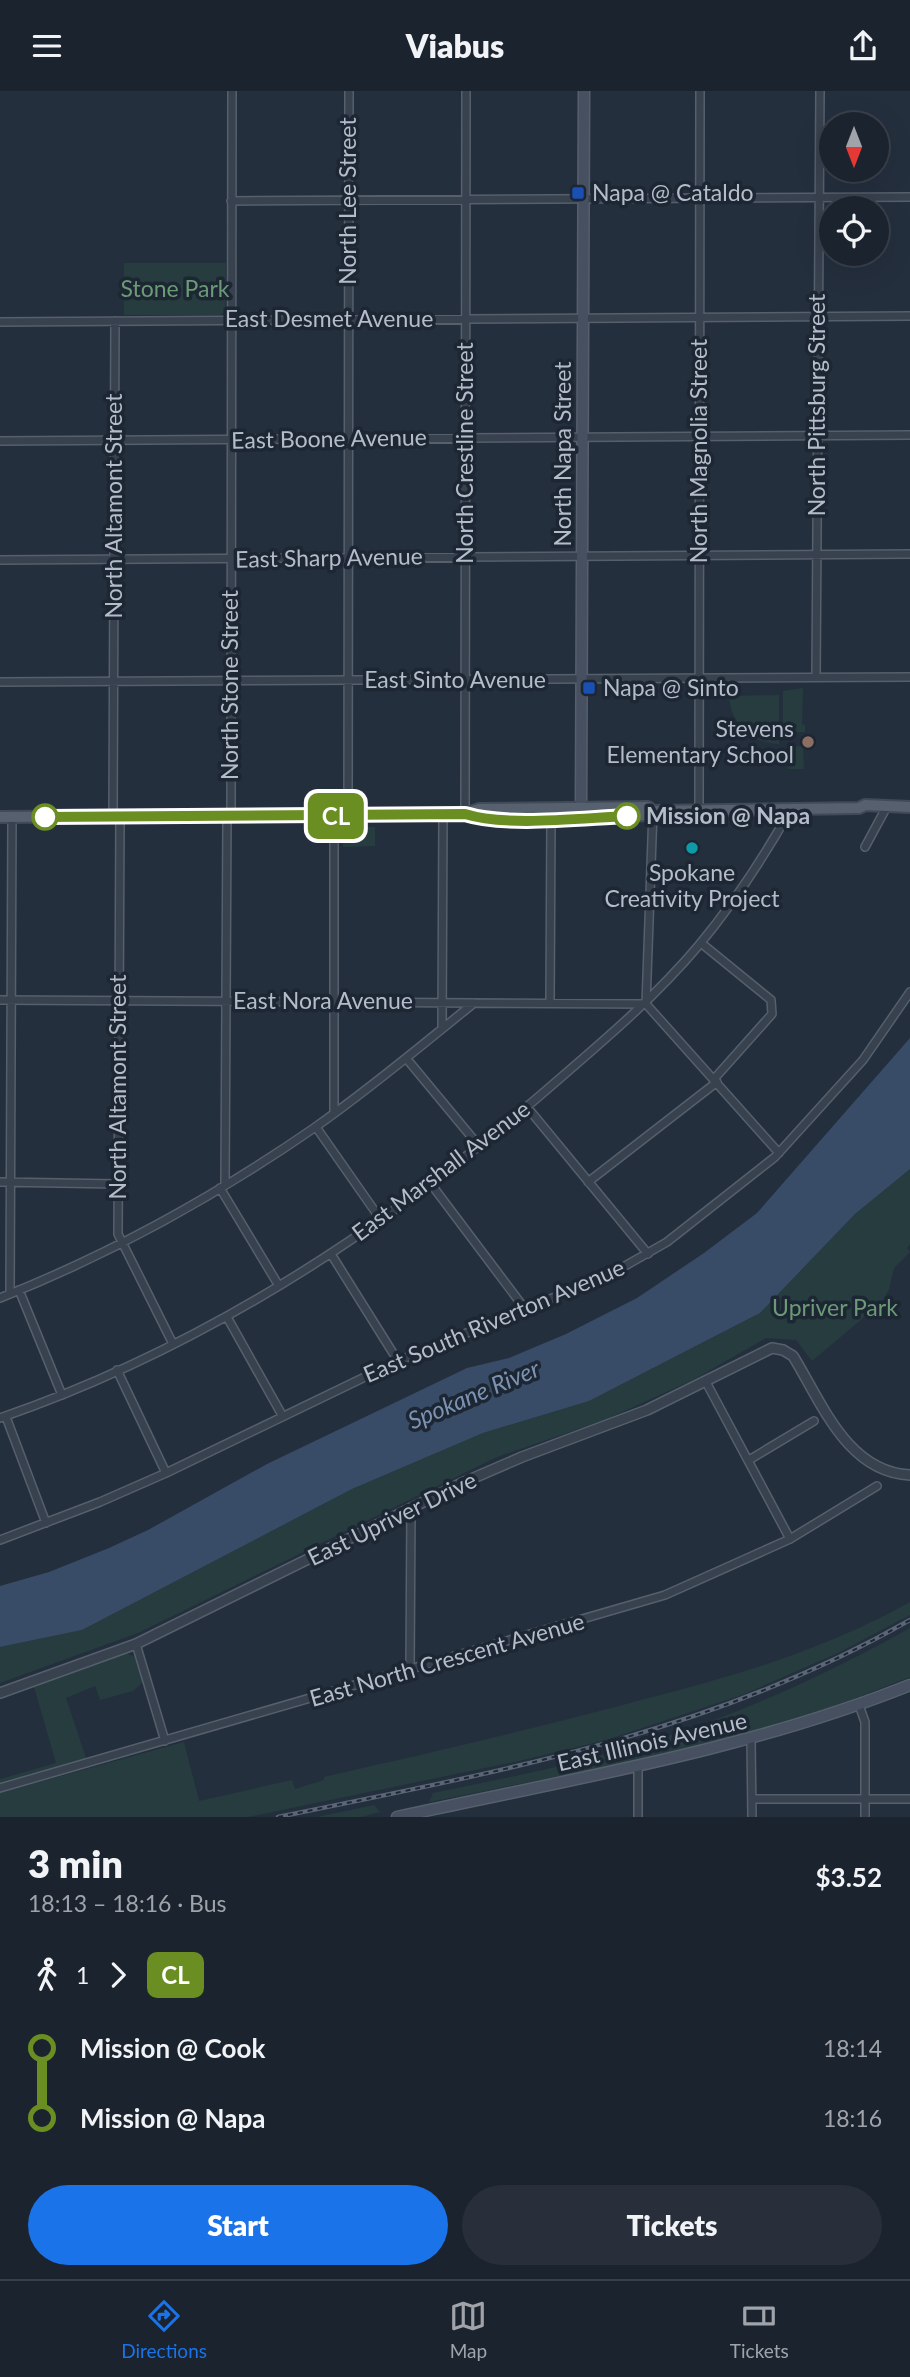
<!DOCTYPE html>
<html lang="en">
<head>
<meta charset="utf-8">
<style>
  body { margin:0; font-family:Lato,sans-serif; background:#282f3a; color:#f1f3f6; height:100vh; display:flex; flex-direction:column; font-size:26px; white-space:nowrap }
  * { box-sizing:border-box; margin:0 }
  p { font-size:23px; color:#a0a4aa }
  .icon { flex:none; width:38px; height:38px; fill:none; stroke:currentColor; stroke-width:2; stroke-linecap:round; stroke-linejoin:round }
  .map { position:relative; height:1726px; overflow:hidden }
  .side { display:flex; flex-direction:column; background:#1b232e; flex:1 }
  .side>* { flex:none }
  .badge { padding:0 14px; border-radius:10px; font-size:24px; line-height:46px }
  .needle { width:46px; rotate:180deg }
  .buttons { position:absolute; left:819px; top:21px; display:grid; gap:14px }
  .buttons a { display:grid; place-items:center; width:70px; height:70px; border-radius:50%; background:#1b232e; box-shadow:0 7px 28px #0002,0 0 0 2px #39404a; font-size:35px }
  .map>.badge { position:absolute; translate:-50% -50%; box-shadow:0 0 0 4px #fff }
  .legs { display:flex; align-items:center; gap:10px; height:77px; padding:0 28px; font-size:23px }
  .legs p { margin-inline-start:auto }
  .overview { display:flex; align-items:center; justify-content:space-between; height:119px; padding:0 28px }
  h1 { font-size:38px; font-weight:800; line-height:52px }
  .cta { display:flex; gap:14px; margin-top:auto; padding:14px 28px }
  .cta a { flex:1; height:80px; border-radius:42px; background:#1a73e8; color:#fff; font-size:28px; font-weight:800; line-height:80px; text-align:center }
  .cta a+a { background:#282f3a; color:#f1f3f6 }
  ul { padding:0 28px; list-style:none }
  li { display:flex; align-items:center; gap:24px; height:70px; font-size:26px }
  li i { display:grid; place-items:center; width:10px; height:100%; margin:0 9px; background:currentColor }
  li i::after { content:''; width:18px; height:18px; margin:-9px; border:5px solid; border-radius:50%; background:#1b232e }
  li p { margin-inline-start:auto }
  li:first-child i { background:linear-gradient(#0000 50%,currentColor 0) }
  li:last-child i { background:linear-gradient(currentColor 50%,#0000 0) }
  header { display:flex; justify-content:space-between; align-items:center; height:91px; padding:0 28px; background:#1b232e; font-size:32px; font-weight:800 }
  .menu { display:flex; justify-content:space-around; align-items:center; height:98px; border-top:2px solid #39404a; background:#1b232e; font-size:19px; color:#a0a4aa }
  .menu a { display:grid; justify-items:center; gap:4px }
  .menu .selected { color:#1a73e8 }
  .map>svg:first-child { display:block }
  .green { fill:#263c3f }
  .water { fill:#394c67 }
  .lines { fill:none; stroke-linecap:round; stroke-linejoin:round }
  .minor-casing { stroke:#565f6c; stroke-width:10 }
  .tertiary-casing { stroke:#565f6c; stroke-width:12 }
  .secondary-casing { stroke:#565f6c; stroke-width:13 }
  .primary-casing { stroke:#414a57; stroke-width:14 }
  .minor { stroke:#38414e; stroke-width:7 }
  .tertiary { stroke:#38414e; stroke-width:9 }
  .secondary { stroke:#465061; stroke-width:10 }
  .primary { stroke:#56606e; stroke-width:10 }
  .rail-casing { stroke:#5a6575; stroke-width:4.5 }
  .rail { stroke:#1d2633; stroke-width:2; stroke-dasharray:5; stroke-linecap:butt }
  .line-1-casing { stroke:#fff; stroke-width:16 }
  .line-1 { stroke:#6b8e23; stroke-width:10 }
  .transit-dot { fill:#1a4fb4; stroke:#1d2633; stroke-width:2.5 }
  .education-dot { fill:#8d6e63; stroke:#1d2633; stroke-width:2.5 }
  .stop-1-dot { fill:#fff; stroke:#6b8e23; stroke-width:3.5 }
  .culture-dot { fill:#0f9aa8; stroke:#1d2633; stroke-width:2.5 }
  .labels { text-anchor:middle; stroke-width:7; stroke-linejoin:round; paint-order:stroke }
  .poi-label { font-size:23px; fill:#b4bcc9; stroke:#1d2633; text-anchor:start }
  .street-label { font-size:23px; fill:#b4bcc9; stroke:#1d2633 }
  .park-label { font-size:23px; fill:#6b9a76; stroke:#1d2633 }
  .stop-label { font-size:23px; font-weight:bold; fill:#b4bcc9; stroke:#1d2633; text-anchor:start }
  .water-label { font-size:24px; font-style:italic; fill:#7c92b1; stroke:#1d2633 }
</style>
</head>
<body>
<header><svg class="icon" aria-label="menu" viewBox="0 0 24 24"><path d="M4 6h16M4 12h16M4 18h16"/></svg>Viabus<svg class="icon" aria-label="share" viewBox="0 0 24 24"><path d="M12 15V3M7 8l5-5 5 5M5 13v7h14v-7"/></svg></header>
<div class="map">
<svg width="910" height="1726" viewBox="0 0 910 1726">
  <rect width="100%" height="100%" fill="#242f3e"/>
  <!-- green -->
  <path class="green" d="M124,172H226L225,221L220,224H124Z
    M803,597L802,633L805,634V641L783,642V600Z
    M779,604V653C750,652 731,633 729,605Z
    M803,655L804,678H788V656Z
    M343,736H375V755L343,756Z
    M910,1078V1153L907,1157L910,1161L894,1177L889,1199L881,1212L812,1270L796,1249L766,1247L693,1289L602,1330L497,1366L138,1542L0,1592V1556L82,1539L352,1398L483,1342L589,1310L760,1222L855,1123Z
    M910,1511V1524L838,1562L742,1604L606,1649L519,1670L248,1726H0V1702L184,1651L199,1710L292,1689L295,1698L324,1689V1686C426,1663 529,1639 630,1612C733,1585 816,1563 910,1511Z
    M910,1537V1586C864,1604 817,1623 769,1636C657,1668 543,1688 429,1711L433,1702C504,1687 576,1674 646,1652C738,1624 826,1584 910,1537Z
    M126,1562L135,1566L143,1591L133,1600L100,1609L95,1595L66,1607L87,1670L0,1694V1688L56,1672L34,1596Z
    M374,1714L380,1721L361,1726H317Z"/>
  <!-- water -->
  <path class="water" d="M910,947V1078L855,1123L760,1222L589,1310L483,1342L352,1398L82,1539L0,1556V1495L49,1481L109,1457L148,1439L267,1373L467,1277L509,1267L566,1243L637,1207L704,1162L757,1122Z"/>
  <g class="lines">
    <defs>
      <path id="minor" d="M231,110L910,106
        M0,231L910,225
        M0,350L910,344
        M0,469L910,463
        M816,586L820,0
        M0,591L910,586
        M653,720L646,913L779,1062
        M699,720L700,0
        M465,723L466,0
        M231,725L232,0
        M334,725V1022
        M348,725L349,0
        M113,726L115,230
        M120,726L118,1143L173,1253
        M865,756L885,719
        M701,852L771,909L772,923L714,988
        M0,909L645,913
        M550,912L551,728
        M442,937L443,724
        M406,967L479,1055
        M527,1016L648,1163
        M316,1036L381,1129
        M0,1091L117,1093
        M588,1091L717,991
        M225,1093L227,725
        M431,1093L525,1218
        M220,1097L279,1195
        M331,1163L398,1270
        M19,1199L62,1304
        M10,1203L12,726
        M0,1207C111,1163 217,1104 314,1037C370,998 422,954 474,912
        M227,1226L282,1324
        M117,1279L166,1382
        M706,1291L790,1448
        M6,1326L46,1432
        M0,1327C207,1256 394,1132 558,989C608,946 657,904 699,854C733,813 765,764 791,718
        M749,1369L814,1330
        M0,1449L100,1411L166,1382L398,1270L609,1184L667,1151L775,1066L863,969L910,901
        M136,1553L165,1650
        M410,1580L411,1418
        M859,1614L865,1631V1726
        M751,1648L752,1726
        M638,1676V1726
        M0,1697L665,1504L790,1448L877,1395
        M752,1708H910"/>
      <path id="tertiary" d="M0,1602L136,1553L462,1392L522,1366L647,1319L772,1257L783,1259L793,1265C822,1312 847,1381 910,1384"/>
      <path id="secondary" d="M581,723L584,0
        M397,1726C570,1688 745,1660 910,1594"/>
      <path id="primary" d="M465,723L479,718L648,716L653,720
        M0,726L465,723C508,736 600,726 648,724L653,720L859,717L865,714L910,716"/>
    </defs>
    <!-- minor casing -->
    <use href="#minor" class="minor-casing"/>
    <!-- tertiary casing -->
    <use href="#tertiary" class="tertiary-casing"/>
    <!-- secondary casing -->
    <use href="#secondary" class="secondary-casing"/>
    <!-- primary casing -->
    <use href="#primary" class="primary-casing"/>
    <!-- minor -->
    <use href="#minor" class="minor"/>
    <!-- tertiary -->
    <use href="#tertiary" class="tertiary"/>
    <!-- secondary -->
    <use href="#secondary" class="secondary"/>
    <!-- primary -->
    <use href="#primary" class="primary"/>
    <defs>
      <path id="rail" d="M278,1726C498,1681 713,1642 910,1529"/>
    </defs>
    <!-- rail casing -->
    <use href="#rail" class="rail-casing"/>
    <!-- rail -->
    <use href="#rail" class="rail"/>
  </g>
  <g class="lines">
    <defs>
      <path id="line-1" d="M45,726L465,723C507,736 581,727 627,725"/>
    </defs>
    <!-- line-1 casing -->
    <use href="#line-1" class="line-1-casing"/>
    <!-- line-1 -->
    <use href="#line-1" class="line-1"/>
  </g>
  <!-- markers -->
  <g class="transit-dot">
    <rect x="571" y="95" width="14" height="14" rx="3.5"/>
    <rect x="582" y="590" width="14" height="14" rx="3.5"/>
  </g>
  <circle class="education-dot" cx="808" cy="651" r="7"/>
  <g class="stop-1-dot">
    <circle cx="627" cy="725" r="12"/>
    <circle cx="45" cy="726" r="12"/>
  </g>
  <circle class="culture-dot" cx="692" cy="757" r="7"/>
  <g class="labels">
    <!-- poi labels -->
    <g class="poi-label">
      <text x="592" y="110">Napa @ Cataldo</text>
      <text x="603" y="605">Napa @ Sinto</text>
      <text x="794" y="646" text-anchor="end">Stevens<tspan x="794" dy="26">Elementary School</tspan></text>
      <text x="692" y="790" text-anchor="middle">Spokane<tspan x="692" dy="26">Creativity Project</tspan></text>
    </g>
    <!-- street labels -->
    <g class="street-label">
      <text transform="translate(348 110) rotate(-90)" y="8">North Lee Street</text>
      <text x="329" y="236">East Desmet Avenue</text>
      <text transform="translate(817 314) rotate(-90)" y="8">North Pittsburg Street</text>
      <text transform="translate(329 348) rotate(-1)" y="8">East Boone Avenue</text>
      <text transform="translate(699 360) rotate(-90)" y="8">North Magnolia Street</text>
      <text transform="translate(465 362) rotate(-90)" y="8">North Crestline Street</text>
      <text transform="translate(563 363) rotate(-90)" y="8">North Napa Street</text>
      <text transform="translate(114 415) rotate(-90)" y="8">North Altamont Street</text>
      <text transform="translate(329 467) rotate(-1)" y="8">East Sharp Avenue</text>
      <text x="455" y="597">East Sinto Avenue</text>
      <text transform="translate(230 594) rotate(-90)" y="8">North Stone Street</text>
      <text x="323" y="918">East Nora Avenue</text>
      <text transform="translate(118 996) rotate(-90)" y="8">North Altamont Street</text>
      <text transform="translate(441 1080) rotate(-37)" y="8">East Marshall Avenue</text>
      <text transform="translate(494 1230) rotate(-23)" y="8">East South Riverton Avenue</text>
      <text transform="translate(392 1428) rotate(-26)" y="8">East Upriver Drive</text>
      <text transform="translate(447 1569) rotate(-16)" y="8">East North Crescent Avenue</text>
      <text transform="translate(652 1651) rotate(-13)" y="8">East Illinois Avenue</text>
    </g>
    <!-- park labels -->
    <g class="park-label">
      <text x="175" y="206">Stone Park</text>
      <text x="835" y="1225">Upriver Park</text>
    </g>
    <!-- stop labels -->
    <g class="stop-label">
      <text x="646" y="733">Mission @ Napa</text>
    </g>
    <!-- water labels -->
    <g class="water-label">
      <text transform="translate(474 1304) rotate(-23)" y="8">Spokane River</text>
    </g>
  </g>
</svg>
<div class="buttons">
<a><svg class="needle" viewBox="-14 -14 28 28"><path d="M0-13l5 13h-10z" fill="#e53935"/><path d="M0 13l5-13h-10z" fill="#a0a4aa"/></svg></a>
<a><svg class="icon" aria-label="locate" viewBox="0 0 24 24"><circle cx="12" cy="12" r="6"/><path d="M12 2v4M12 18v4M2 12h4M18 12h4"/></svg></a>
</div>
<b class="badge" style="left:336px;top:725px;background:#6b8e23;color:#fff">CL</b>
</div>
<section class="side">
<div class="overview"><div><h1>3 min</h1><p>18:13 – 18:16 · Bus</p></div><b>$3.52</b></div>
<div class="legs"><svg class="icon" aria-label="walk" viewBox="0 0 24 24"><circle cx="13" cy="4" r="2"/><path d="M13 8l-2 6 4 7M11 14l-3 7M7 12l3-4h3l4 4"/></svg>1<svg class="icon" aria-label="forward" viewBox="0 0 24 24"><path d="M9 5l7 7-7 7"/></svg><b class="badge" style="background:#6b8e23;color:#fff">CL</b></div>
<ul>
<li><i style="color:#6b8e23"></i><b>Mission @ Cook</b><p>18:14</p></li>
<li><i style="color:#6b8e23"></i><b>Mission @ Napa</b><p>18:16</p></li>
</ul>
<div class="cta"><a>Start</a><a>Tickets</a></div>
</section>
<nav class="menu">
<a class="selected"><svg class="icon" aria-label="directions" viewBox="0 0 24 24"><path d="M12 3l9 9-9 9-9-9zM9 14v-3h6M13 9l2 2-2 2"/></svg>Directions</a>
<a><svg class="icon" aria-label="map" viewBox="0 0 24 24"><path d="M3 6l6-2 6 2 6-2v14l-6 2-6-2-6 2zM9 4v14M15 6v14"/></svg>Map</a>
<a><svg class="icon" aria-label="tickets" viewBox="0 0 24 24"><path d="M3 7h18v10H3zM15 7v10"/></svg>Tickets</a>
</nav>
</body>
</html>
